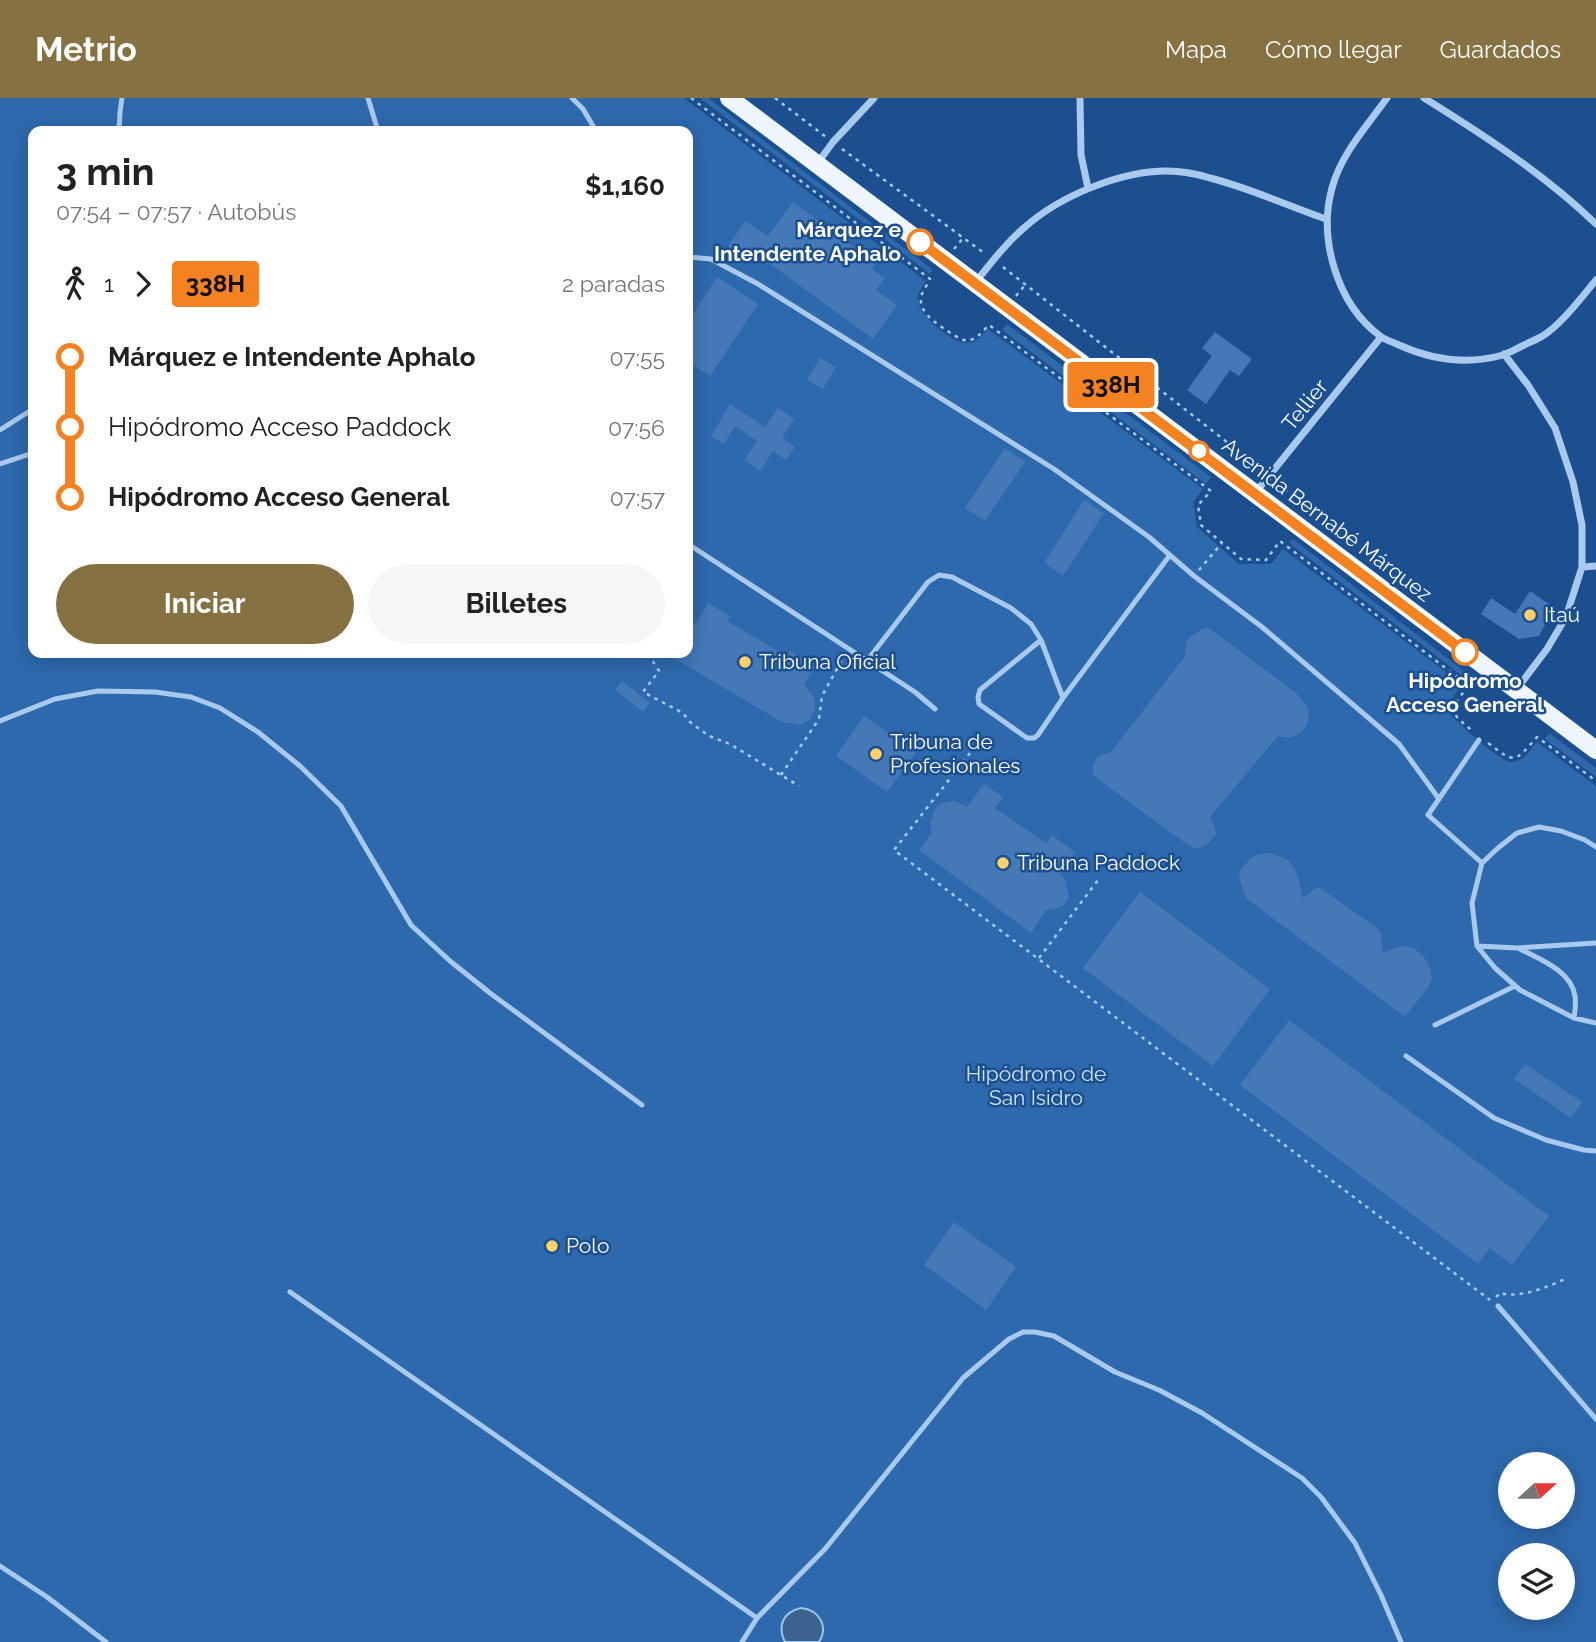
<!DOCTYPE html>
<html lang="es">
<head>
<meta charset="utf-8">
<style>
  body { margin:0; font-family:Raleway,sans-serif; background:#f6f6f6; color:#222; height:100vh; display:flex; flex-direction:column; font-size:26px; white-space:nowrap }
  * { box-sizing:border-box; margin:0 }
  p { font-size:23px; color:#767676 }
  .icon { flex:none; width:38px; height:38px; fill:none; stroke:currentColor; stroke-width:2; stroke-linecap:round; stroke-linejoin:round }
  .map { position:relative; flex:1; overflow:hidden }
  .side { position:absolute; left:28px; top:28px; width:665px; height:532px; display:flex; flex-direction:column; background:#fff; border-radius:14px; box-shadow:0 4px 18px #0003 }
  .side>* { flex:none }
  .badge { padding:0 14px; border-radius:5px; font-size:24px; line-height:46px }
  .needle { width:46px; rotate:69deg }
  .fabs { position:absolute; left:1498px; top:1354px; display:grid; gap:14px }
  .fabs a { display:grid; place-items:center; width:77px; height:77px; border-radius:50%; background:#fff; box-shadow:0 4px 18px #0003; font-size:35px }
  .map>.badge { position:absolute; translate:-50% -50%; box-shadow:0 0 0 4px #fff }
  .legs { display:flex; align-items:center; gap:10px; height:77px; padding:0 28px; font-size:23px }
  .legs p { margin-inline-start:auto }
  .overview { display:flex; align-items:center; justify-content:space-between; height:119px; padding:0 28px }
  h1 { font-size:38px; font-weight:700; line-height:52px }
  .action { display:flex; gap:14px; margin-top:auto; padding:14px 28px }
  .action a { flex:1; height:80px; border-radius:42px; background:#857141; color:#fff; font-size:28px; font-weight:700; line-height:80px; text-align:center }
  .action a+a { background:#f6f6f6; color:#222 }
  ul { padding:0 28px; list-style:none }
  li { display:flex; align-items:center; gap:24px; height:70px; font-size:26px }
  li i { display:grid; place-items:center; width:10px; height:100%; margin:0 9px; background:currentColor }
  li i::after { content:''; width:18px; height:18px; margin:-9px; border:5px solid; border-radius:50%; background:#fff }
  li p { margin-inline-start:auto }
  li:first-child i { background:linear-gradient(#0000 50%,currentColor 0) }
  li:last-child i { background:linear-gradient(currentColor 50%,#0000 0) }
  header { display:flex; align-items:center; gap:42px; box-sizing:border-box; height:98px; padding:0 35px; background:#857141; color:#fff }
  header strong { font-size:33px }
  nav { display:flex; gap:38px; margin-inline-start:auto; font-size:24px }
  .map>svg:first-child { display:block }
  .green { fill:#2e69ad; fill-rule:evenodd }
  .water { fill:#3c6290; stroke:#9cc4f0; stroke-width:2 }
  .building { fill:#4478b7 }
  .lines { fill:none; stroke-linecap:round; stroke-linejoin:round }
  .path { stroke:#a9c9ee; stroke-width:2.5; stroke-dasharray:3.5 5; stroke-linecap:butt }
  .service { stroke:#a9c9ee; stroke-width:5 }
  .minor { stroke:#a9c9ee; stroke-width:7 }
  .primary { stroke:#f0f6ff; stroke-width:18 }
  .line-1-casing { stroke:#fff; stroke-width:16 }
  .line-1 { stroke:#f58220; stroke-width:10 }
  .stop-1-dot { fill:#fff; stroke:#f58220; stroke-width:3.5 }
  .poi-dot { fill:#ffd166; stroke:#1b4f8f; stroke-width:2.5 }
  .labels { text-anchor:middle; stroke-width:5; stroke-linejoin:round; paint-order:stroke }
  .stop-label { font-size:21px; font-weight:bold; fill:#fff; stroke:#1b4f8f; text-anchor:end }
  .street-label { font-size:21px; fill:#fff; stroke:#1b4f8f }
  .poi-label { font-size:21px; fill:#fff; stroke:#1b4f8f; text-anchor:start }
  .park-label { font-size:21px; fill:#cfe3fa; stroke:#1b4f8f }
</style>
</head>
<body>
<header>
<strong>Metrio</strong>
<nav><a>Mapa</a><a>Cómo llegar</a><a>Guardados</a></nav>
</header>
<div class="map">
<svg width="1596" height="1544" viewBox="0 0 1596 1544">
  <rect width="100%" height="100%" fill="#1b4f8f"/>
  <!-- green -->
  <path class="green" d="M0,0H684L926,183C924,187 919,193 918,197C914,214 951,245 966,245C975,246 982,237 988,231L1203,391L1193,404L1197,429L1239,466H1271L1283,451L1462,586C1454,597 1447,605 1452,618C1462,629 1492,655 1505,662C1509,664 1511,665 1516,663C1526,661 1531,651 1537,644L1596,688V1544H0ZM33,33H688V555H33ZM1510,1367H1563V1419H1510ZM1510,1458H1563V1510H1510Z
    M700,0H708L933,172L930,176Z
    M1007,226L1211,379L1206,386L1002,232Z
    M1293,441L1468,576L1465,580L1289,445Z
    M1549,635L1596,670V679L1545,641Z"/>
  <!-- water -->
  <path class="water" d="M801,1510C819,1512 829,1528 819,1544H785C777,1528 783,1514 801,1510Z"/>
  <!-- building -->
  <path class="building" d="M793,104L876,165L872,171L885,180L876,192L897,207L873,241L751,152L744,162L727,150L745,123L768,138Z
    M717,179L758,206L710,278L688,263V224Z
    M1215,234L1252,261L1239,278L1230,272L1206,306L1187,292L1212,258L1202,250Z
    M820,260L836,269L823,291L807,282Z
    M730,306L765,329L778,310L794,321L782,340L795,349L786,362L773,353L760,373L744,362L757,343L735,328L724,346L711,338Z
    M1005,350L1025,364L985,423L965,410Z
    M1084,402L1104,415L1063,478L1044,465Z
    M1530,493L1549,506L1544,514L1549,519L1539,538L1519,541L1481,516L1491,500L1515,516Z
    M708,505L730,518L727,523L787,558L790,553L815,568L804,587L815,601V611L809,622L800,627L782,624L665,555H688V522L696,526Z
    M1204,530H1209L1296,595L1308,610L1309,621L1305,630L1299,636L1290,640L1278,638L1209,720L1215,728L1216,736L1210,744L1203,749L1196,751L1185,745L1095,679L1093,675V667L1098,658L1111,654L1186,557L1185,551L1186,544L1191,538Z
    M622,583L650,605L643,614L615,592Z
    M864,618L916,654L887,694L836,658Z
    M984,686L1003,699L995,710L1046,745L1052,737L1076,755L1060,776L1065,782L1069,799L1064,807L1055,811L1046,812L1031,835L919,752L932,735L930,726L933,715L938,707L947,704L955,703L967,709Z
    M1270,755L1288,762L1294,770L1298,779L1303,800L1316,790H1320L1377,830L1381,835L1383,855L1397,849L1406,848L1415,851L1424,859L1431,872L1432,880L1429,888L1405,919L1247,801L1242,790L1239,779L1241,771L1251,760L1259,756Z
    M1140,794L1270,891L1213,968L1083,870Z
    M1289,922L1549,1118L1512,1167L1490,1150L1478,1166L1240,987Z
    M1525,966L1582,1004L1571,1020L1514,981Z
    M954,1124L1016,1169L986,1212L924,1167Z"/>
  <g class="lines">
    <!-- path -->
    <path class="path" d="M691,0L930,181C928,186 924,191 922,196C914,216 947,232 960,241C973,246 980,236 989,227L1211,393L1198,407L1201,427L1241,461L1266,462L1280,443L1469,588C1447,613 1450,615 1474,634
      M775,0L826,39
      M842,51L984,155
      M954,151L963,140
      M1003,169L1260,370
      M1016,198L1025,187
      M1278,386L1305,409L1303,412
      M1199,472L1222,445
      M651,555L652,562L659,573L643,594L683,615L690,624L709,638L730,646L799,688
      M1488,645C1516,666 1514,665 1537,639L1596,683
      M970,655L894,752L1490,1202
      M781,677L819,621L822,598L843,560
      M1039,860L1098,782
      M1496,1199L1500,1195C1518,1201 1548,1189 1565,1181"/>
    <!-- service -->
    <path class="service" d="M368,0L378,33
      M572,0L583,11L596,33
      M119,33L120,14L122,0
      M688,159L711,161L758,186L1054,371L1149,439L1194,478L1262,529L1399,646L1439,701
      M0,332L33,311
      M0,366L33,355
      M688,446L915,594L935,611
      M1041,542L980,592L978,599L979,606L1027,640H1034L1038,637L1063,600L1170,457
      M866,564L928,484L939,477L952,479L1011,510L1031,526L1041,542L1063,600
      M0,623L55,601L98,593L155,594L191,599L220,610L258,634L300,668L341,708L411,827L450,863L490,895L642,1007
      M1479,642L1428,717L1482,765
      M1596,749L1585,742L1561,733L1539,729L1517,735L1498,750L1482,765L1472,805L1477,848L1495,870L1520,892L1574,920L1596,925
      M1477,848L1518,850L1596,845
      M1518,850C1539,861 1571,872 1575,898C1576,905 1575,914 1574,920
      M1435,927L1515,888
      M1406,958L1494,1020L1546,1042L1584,1052L1596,1053
      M290,1194L757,1520
      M1498,1208L1596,1321
      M0,1468L47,1499L106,1544
      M742,1544L757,1520L825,1451L963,1280L1009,1241L1023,1234H1035L1054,1238L1115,1274L1159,1292L1202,1315L1302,1380L1321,1399L1355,1445L1381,1497L1401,1544"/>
    <!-- minor -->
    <path class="minor" d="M1080,0L1081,57L1088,90
      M1387,0C1367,28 1341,56 1332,90C1318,141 1337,206 1380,238C1385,242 1393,244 1399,247C1432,262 1467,267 1503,257C1509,255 1516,251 1522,248C1528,245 1535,242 1541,239C1560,228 1582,199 1596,182
      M1424,0C1484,37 1545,77 1596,126
      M817,66L833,44L874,0
      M975,185C990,166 1006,145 1025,129C1060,98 1120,73 1167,73C1181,73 1197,76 1210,80C1250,90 1288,108 1326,121
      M1504,256L1528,287L1555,330L1573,384L1582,427V469L1566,519L1547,551L1516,592
      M1256,394L1381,239
      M1582,469L1596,468"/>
    <!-- primary -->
    <path class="primary" d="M729,0L1596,652"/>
  </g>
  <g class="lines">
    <defs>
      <path id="line-1" d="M920,144L1465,554"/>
    </defs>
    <!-- line-1 casing -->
    <use href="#line-1" class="line-1-casing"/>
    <!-- line-1 -->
    <use href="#line-1" class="line-1"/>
  </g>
  <!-- markers -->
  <g class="stop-1-dot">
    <circle cx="920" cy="144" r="12"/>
    <circle cx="1199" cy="353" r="9"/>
    <circle cx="1465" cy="554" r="12"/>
  </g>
  <g class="poi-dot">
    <circle cx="1530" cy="517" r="7"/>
    <circle cx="745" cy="564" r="7"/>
    <circle cx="876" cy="656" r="7"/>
    <circle cx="1003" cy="765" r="7"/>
    <circle cx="552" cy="1148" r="7"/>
  </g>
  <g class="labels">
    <!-- stop labels -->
    <g class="stop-label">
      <text x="901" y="139">Márquez e<tspan x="901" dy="24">Intendente Aphalo</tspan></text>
      <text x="1465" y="590" text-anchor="middle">Hipódromo<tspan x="1465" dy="24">Acceso General</tspan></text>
    </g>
    <!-- street labels -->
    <g class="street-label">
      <text transform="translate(1305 307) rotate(-51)" y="7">Tellier</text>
      <text transform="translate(1327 422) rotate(37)" y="7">Avenida Bernabé Márquez</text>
    </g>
    <!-- poi labels -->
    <g class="poi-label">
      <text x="1544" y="524">Itaú</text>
      <text x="759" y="571">Tribuna Oficial</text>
      <text x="890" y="651">Tribuna de<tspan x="890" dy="24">Profesionales</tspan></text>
      <text x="1017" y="772">Tribuna Paddock</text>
      <text x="566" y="1155">Polo</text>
    </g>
    <!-- park labels -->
    <g class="park-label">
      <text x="1036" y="983">Hipódromo de<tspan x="1036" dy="24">San Isidro</tspan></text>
    </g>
  </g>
</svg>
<div class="fabs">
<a><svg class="needle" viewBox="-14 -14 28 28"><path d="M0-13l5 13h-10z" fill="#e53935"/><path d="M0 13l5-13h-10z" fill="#767676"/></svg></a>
<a><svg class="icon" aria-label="layers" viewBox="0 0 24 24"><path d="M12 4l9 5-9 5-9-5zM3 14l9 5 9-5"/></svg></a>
</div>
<b class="badge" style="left:1111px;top:287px;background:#f58220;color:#111">338H</b>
<section class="side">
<div class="overview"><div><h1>3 min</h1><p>07:54 – 07:57 · Autobús</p></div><b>$1,160</b></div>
<div class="legs"><svg class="icon" aria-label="walk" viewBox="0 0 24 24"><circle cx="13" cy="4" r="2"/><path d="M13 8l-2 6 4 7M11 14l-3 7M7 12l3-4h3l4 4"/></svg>1<svg class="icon" aria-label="forward" viewBox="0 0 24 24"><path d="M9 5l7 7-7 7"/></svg><b class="badge" style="background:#f58220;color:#111">338H</b><p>2 paradas</p></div>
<ul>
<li><i style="color:#f58220"></i><b>Márquez e Intendente Aphalo</b><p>07:55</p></li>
<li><i style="color:#f58220"></i><span>Hipódromo Acceso Paddock</span><p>07:56</p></li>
<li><i style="color:#f58220"></i><b>Hipódromo Acceso General</b><p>07:57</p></li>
</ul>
<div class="action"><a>Iniciar</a><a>Billetes</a></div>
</section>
</div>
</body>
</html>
